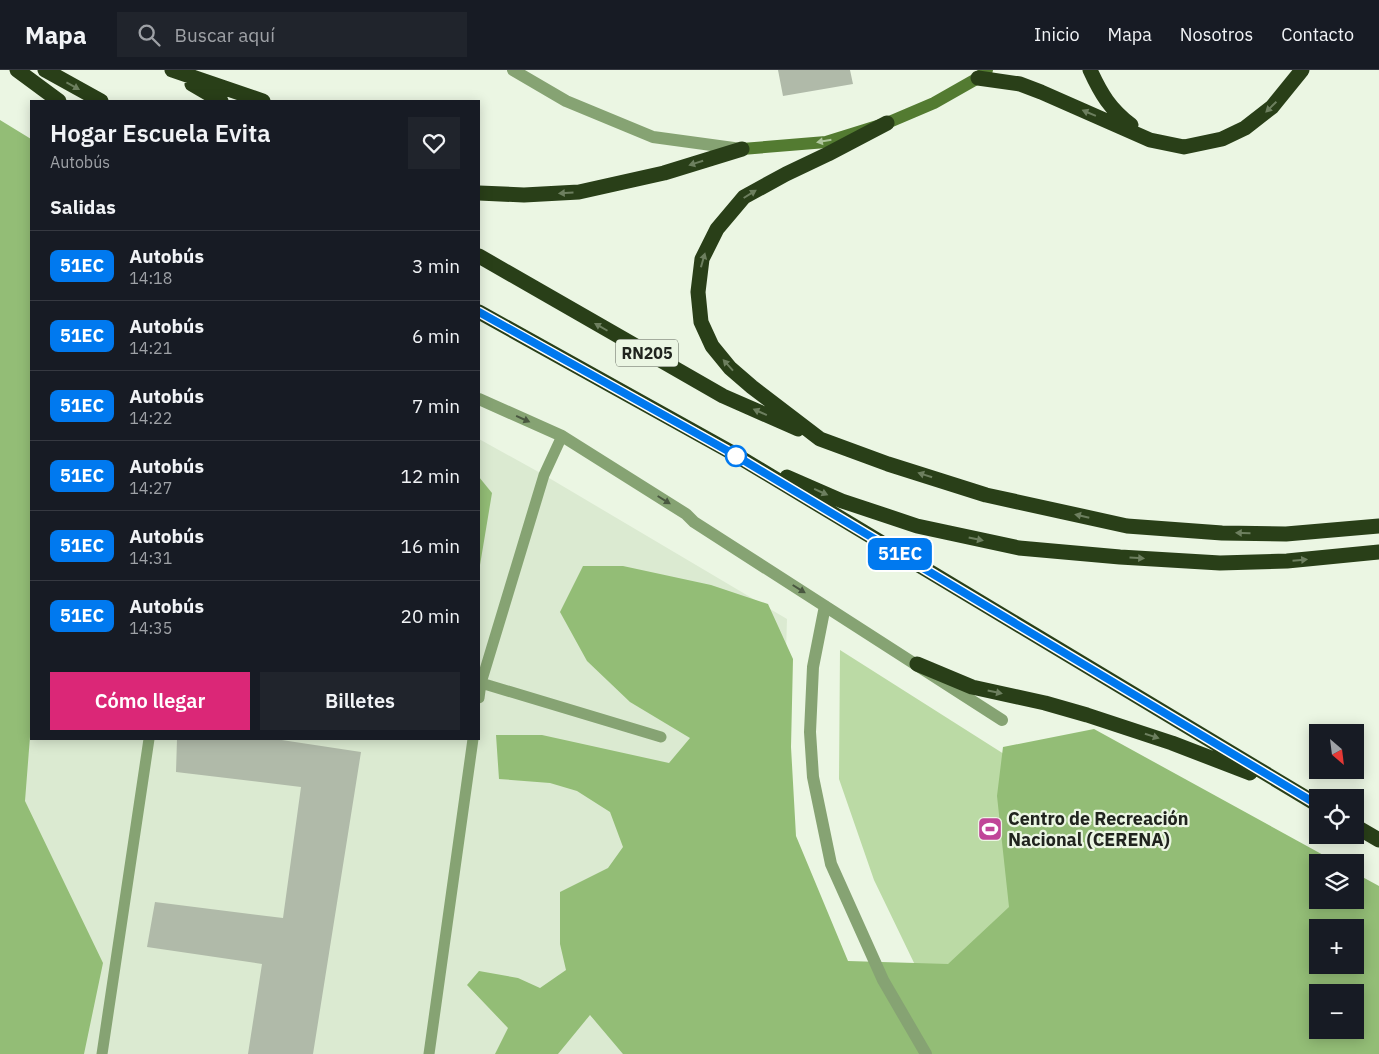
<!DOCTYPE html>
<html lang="es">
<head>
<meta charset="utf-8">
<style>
  body { margin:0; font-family:"IBM Plex Sans",sans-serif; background:#20242c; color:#f1f3f6; height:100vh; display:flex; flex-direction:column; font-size:19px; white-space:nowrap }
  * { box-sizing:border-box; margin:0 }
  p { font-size:16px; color:#9ea1a6 }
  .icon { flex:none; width:28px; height:28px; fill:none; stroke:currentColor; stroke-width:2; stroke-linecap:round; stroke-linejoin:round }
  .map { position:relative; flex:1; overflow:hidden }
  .panel { position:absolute; left:30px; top:30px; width:450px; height:640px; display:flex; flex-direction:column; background:#171b24; border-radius:0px; box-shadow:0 2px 12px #0003 }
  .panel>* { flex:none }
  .badge { padding:0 10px; border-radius:8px; font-size:18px; line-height:32px }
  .needle { width:32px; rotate:152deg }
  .tools { position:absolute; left:1309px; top:654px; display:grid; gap:10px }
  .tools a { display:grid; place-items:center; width:55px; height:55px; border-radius:0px; background:#171b24; box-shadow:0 2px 12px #0003; font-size:25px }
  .map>.badge { position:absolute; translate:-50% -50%; box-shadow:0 0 0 2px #fff }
  h2 { padding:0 20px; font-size:19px; line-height:45px }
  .round { display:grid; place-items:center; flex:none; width:52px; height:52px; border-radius:0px; background:#20242c }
  .overview { display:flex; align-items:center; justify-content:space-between; height:85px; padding:0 20px }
  h1 { font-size:24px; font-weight:600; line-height:38px }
  .cta { display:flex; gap:10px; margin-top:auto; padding:10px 20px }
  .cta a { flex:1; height:58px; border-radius:0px; background:#db2777; color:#fff; font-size:20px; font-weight:600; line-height:58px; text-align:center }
  .cta a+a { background:#20242c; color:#f1f3f6 }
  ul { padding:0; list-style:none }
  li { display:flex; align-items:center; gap:15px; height:70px; padding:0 20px; border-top:1px solid #363941 }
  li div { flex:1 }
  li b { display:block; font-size:19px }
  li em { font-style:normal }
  li .badge { min-width:55px; font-weight:700; text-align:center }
  header { display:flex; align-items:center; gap:30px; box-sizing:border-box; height:70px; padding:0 25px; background:#171b24; border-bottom:1px solid #363941 }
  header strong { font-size:24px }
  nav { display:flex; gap:28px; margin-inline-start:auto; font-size:18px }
  .search { width:350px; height:45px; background:#20242c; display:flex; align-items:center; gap:12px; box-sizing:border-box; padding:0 18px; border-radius:0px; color:#9ea1a6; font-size:19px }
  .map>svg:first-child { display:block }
  .built { fill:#dbead1 }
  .green { fill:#bbdaa5; fill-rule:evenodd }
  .forest { fill:#93bd76; fill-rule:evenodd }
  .building { fill:#b0baa9 }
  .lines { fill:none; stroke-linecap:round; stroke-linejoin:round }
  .lane { stroke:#86a373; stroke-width:11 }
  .street { stroke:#86a373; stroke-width:12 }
  .secondary { stroke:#537b31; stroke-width:12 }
  .highway { stroke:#293f18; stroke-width:15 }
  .oneway { fill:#6d7f5f }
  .oneway2 { fill:#aec59c }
  .oneway3 { fill:#495740 }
  .line-casing { stroke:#fff; stroke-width:11 }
  .line { stroke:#0079ef; stroke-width:8 }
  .stop-dot { fill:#fff; stroke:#0079ef; stroke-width:2.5 }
  .labels { text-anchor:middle; stroke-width:4.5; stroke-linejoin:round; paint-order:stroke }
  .shield { fill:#ebf6e3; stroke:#5d6359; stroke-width:1 }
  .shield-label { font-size:16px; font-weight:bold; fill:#20241e }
  .poi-label { font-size:18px; font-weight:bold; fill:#20241e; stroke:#ebf6e3; text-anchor:start }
</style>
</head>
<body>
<header>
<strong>Mapa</strong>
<div class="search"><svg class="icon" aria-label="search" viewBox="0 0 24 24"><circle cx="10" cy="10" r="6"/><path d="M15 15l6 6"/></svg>Buscar aquí</div>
<nav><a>Inicio</a><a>Mapa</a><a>Nosotros</a><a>Contacto</a></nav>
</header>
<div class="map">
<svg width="1379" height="984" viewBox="0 0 1379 984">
  <rect width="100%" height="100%" fill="#ebf6e3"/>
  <!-- built -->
  <path class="built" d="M0,78L31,100V669H479V369L544,405L787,549L785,613L772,791L888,984H0Z"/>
  <!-- green -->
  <path class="green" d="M840,580L1015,691L1318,895L1379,920V984H958L874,810L839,709ZM1318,922H1355V960H1318Z"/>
  <!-- forest -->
  <path class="forest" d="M0,50L31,69V654L25,731L103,893L84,984H0Z
    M479,407L492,423L479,501Z
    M583,496H623L711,515L768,534L793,589L791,677L796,766L848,891L948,894L1009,837L997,726L1003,677L1094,659L1336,792H1318V830H1355V803L1379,816V984H623L590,945L558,984H495L508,958L467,915L479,901L518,908L540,918L566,900L560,874V822L608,798L623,777L610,742L577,721L550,713L499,709L496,665H542L669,693L690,668L630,632L587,591L560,542ZM1318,858H1355V895H1318ZM1318,922H1355V960H1318Z"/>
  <!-- building -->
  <path class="building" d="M778,0H850L853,14L783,26Z
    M177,669H275L361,682L313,984H248L262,894L147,877L155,832L283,848L301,717L176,702Z"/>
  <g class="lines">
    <!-- lane -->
    <path class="lane" d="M479,613H481L544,405L562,366
      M479,628L481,613L661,667
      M102,984L149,669
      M429,984L473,669"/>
    <!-- street -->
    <path class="street" d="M513,0L566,31L653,67L741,79
      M479,329L562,366L686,444L694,452L1002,650
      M825,536L813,597L810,662L813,707L831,794L883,910L926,984"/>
    <!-- secondary -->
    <path class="secondary" d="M742,79L826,72L887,53L934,33L978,8L987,0"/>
    <!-- highway -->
    <path class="highway" d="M17,0L59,31
      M45,0L101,31
      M172,0L263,31
      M1090,0C1101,24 1110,39 1131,55
      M978,8L1020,14L1041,22L1150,70L1184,77L1222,69L1245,58L1272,37L1302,0
      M192,14L221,31
      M887,53L828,84L786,104L744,127L717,159L702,189L698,222L701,252L712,276L730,298L752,317L820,369L888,394L986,425L1127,456L1222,463L1286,464L1379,456
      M479,123L524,125L579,122L664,103L742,79
      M479,186L723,326L798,359
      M479,242L729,381L1318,735
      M787,407L842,431L917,456L1019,478L1120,487L1220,493L1287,491L1379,482
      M917,594L972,617L1045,633L1087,645L1172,673L1250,703
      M1355,756L1379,770"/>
  </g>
  <!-- one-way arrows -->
  <defs><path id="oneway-solid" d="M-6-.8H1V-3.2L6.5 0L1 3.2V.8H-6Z" transform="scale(1.25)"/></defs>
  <g class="oneway">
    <use href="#oneway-solid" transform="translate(73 16) rotate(29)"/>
    <use href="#oneway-solid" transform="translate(1271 37) rotate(136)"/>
    <use href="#oneway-solid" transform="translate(1089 43) rotate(-157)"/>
    <use href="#oneway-solid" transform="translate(696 93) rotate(163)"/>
    <use href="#oneway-solid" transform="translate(566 123) rotate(177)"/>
    <use href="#oneway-solid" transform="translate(750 124) rotate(-32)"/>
    <use href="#oneway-solid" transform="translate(703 190) rotate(-74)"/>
    <use href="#oneway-solid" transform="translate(601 257) rotate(-150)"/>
    <use href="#oneway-solid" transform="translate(728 295) rotate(-132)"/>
    <use href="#oneway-solid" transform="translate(760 342) rotate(-156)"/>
    <use href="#oneway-solid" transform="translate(925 405) rotate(-162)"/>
    <use href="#oneway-solid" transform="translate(821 422) rotate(24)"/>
    <use href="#oneway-solid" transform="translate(1082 446) rotate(-167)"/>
    <use href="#oneway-solid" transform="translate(1243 463) rotate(-179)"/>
    <use href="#oneway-solid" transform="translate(976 469) rotate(12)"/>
    <use href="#oneway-solid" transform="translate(1137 488) rotate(3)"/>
    <use href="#oneway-solid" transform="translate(1300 490) rotate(-5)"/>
    <use href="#oneway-solid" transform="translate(995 622) rotate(12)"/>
    <use href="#oneway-solid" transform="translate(1152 666) rotate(18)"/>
  </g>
  <use class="oneway2" href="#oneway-solid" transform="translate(824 71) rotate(170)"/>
  <g class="oneway3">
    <use href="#oneway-solid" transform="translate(523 349) rotate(24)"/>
    <use href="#oneway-solid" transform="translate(664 430) rotate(32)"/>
    <use href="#oneway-solid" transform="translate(799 519) rotate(32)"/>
  </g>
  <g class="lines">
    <defs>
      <path id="line" d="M479,242L728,381L1318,735"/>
    </defs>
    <!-- line casing -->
    <use href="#line" class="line-casing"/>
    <!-- line -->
    <use href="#line" class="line"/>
  </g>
  <!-- icons -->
  <defs>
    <symbol id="stadium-square" viewBox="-11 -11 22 22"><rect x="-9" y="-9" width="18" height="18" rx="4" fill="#c04698" stroke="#ebf6e3"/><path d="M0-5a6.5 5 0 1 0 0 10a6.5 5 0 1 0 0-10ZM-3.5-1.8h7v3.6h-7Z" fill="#fff"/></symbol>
  </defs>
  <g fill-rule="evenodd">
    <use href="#stadium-square" x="976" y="745" width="28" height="28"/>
  </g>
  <!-- markers -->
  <circle class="stop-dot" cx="736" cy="386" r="10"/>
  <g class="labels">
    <!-- shield labels -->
    <rect class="shield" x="616" y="269.5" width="62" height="27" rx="4"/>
    <g class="shield-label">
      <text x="647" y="289">RN205</text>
    </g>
    <!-- poi labels -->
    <g class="poi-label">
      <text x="1008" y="755">Centro de Recreación<tspan x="1008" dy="21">Nacional (CERENA)</tspan></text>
    </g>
  </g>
</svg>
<div class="tools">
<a><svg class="needle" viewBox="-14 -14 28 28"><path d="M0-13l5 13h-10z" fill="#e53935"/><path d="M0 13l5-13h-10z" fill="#9ea1a6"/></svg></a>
<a><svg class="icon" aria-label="locate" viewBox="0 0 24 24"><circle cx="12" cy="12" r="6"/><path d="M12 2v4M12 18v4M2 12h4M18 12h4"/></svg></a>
<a><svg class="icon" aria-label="layers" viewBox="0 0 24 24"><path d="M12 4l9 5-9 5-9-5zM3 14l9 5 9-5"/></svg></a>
<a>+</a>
<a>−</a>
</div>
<b class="badge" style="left:900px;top:484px;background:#0079ef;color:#fff">51EC</b>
<section class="panel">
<div class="overview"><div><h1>Hogar Escuela Evita</h1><p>Autobús</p></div><a class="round"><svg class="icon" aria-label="heart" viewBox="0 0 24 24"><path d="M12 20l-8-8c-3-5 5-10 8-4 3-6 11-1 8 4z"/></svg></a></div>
<h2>Salidas</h2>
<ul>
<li><span class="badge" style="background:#0079ef;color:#fff">51EC</span><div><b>Autobús</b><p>14:18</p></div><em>3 min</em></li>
<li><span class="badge" style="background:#0079ef;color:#fff">51EC</span><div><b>Autobús</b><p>14:21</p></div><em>6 min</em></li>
<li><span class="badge" style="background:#0079ef;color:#fff">51EC</span><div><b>Autobús</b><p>14:22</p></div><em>7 min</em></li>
<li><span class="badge" style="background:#0079ef;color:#fff">51EC</span><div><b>Autobús</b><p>14:27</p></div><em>12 min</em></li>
<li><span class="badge" style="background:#0079ef;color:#fff">51EC</span><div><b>Autobús</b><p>14:31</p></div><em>16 min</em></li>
<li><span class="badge" style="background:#0079ef;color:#fff">51EC</span><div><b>Autobús</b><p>14:35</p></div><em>20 min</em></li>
</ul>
<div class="cta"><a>Cómo llegar</a><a>Billetes</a></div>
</section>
</div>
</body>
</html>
